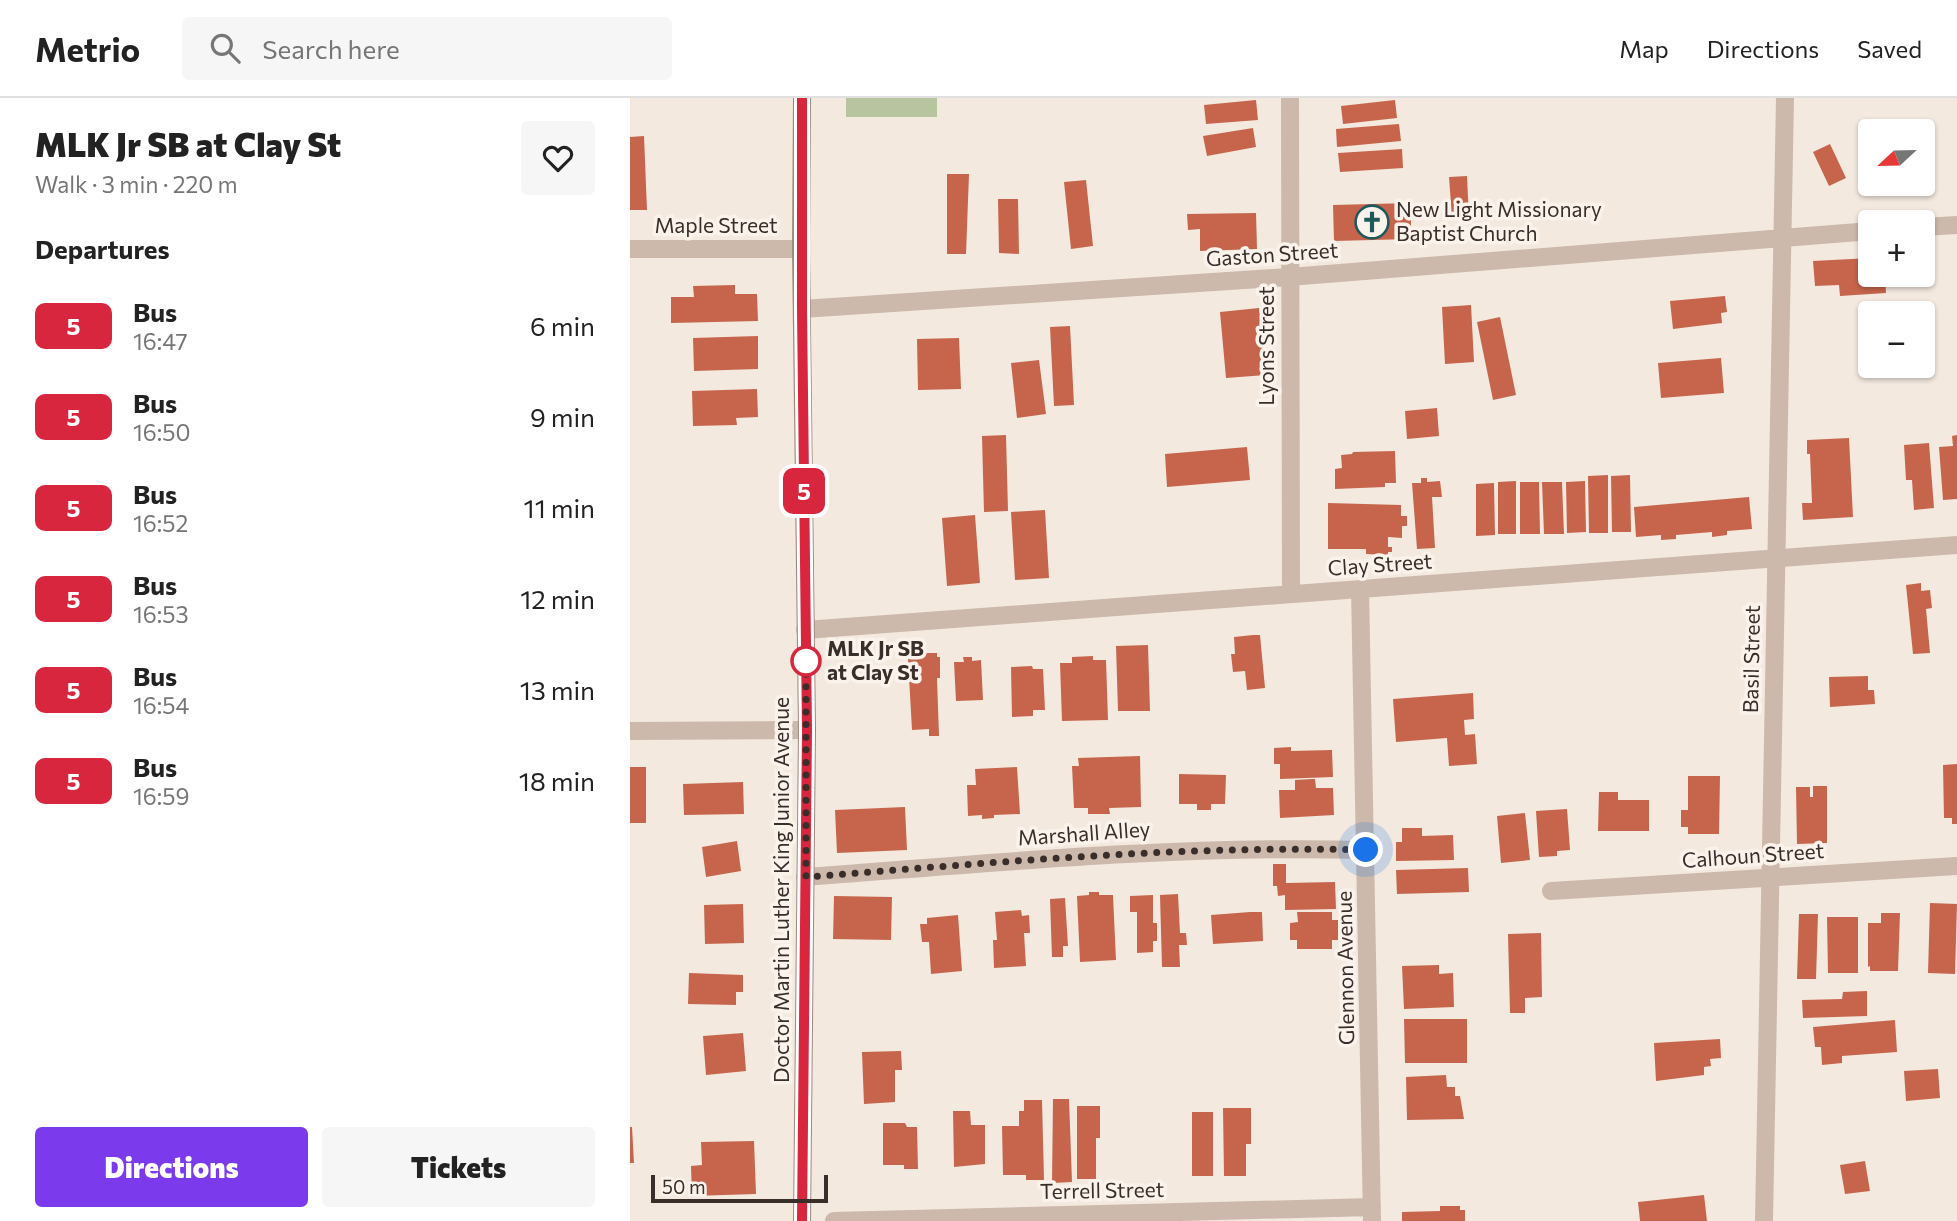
<!DOCTYPE html>
<html lang="en">
<head>
<meta charset="utf-8">
<style>
  body { margin:0; font-family:Commissioner,sans-serif; background:#f6f6f6; color:#222; height:100vh; display:flex; flex-direction:column; font-size:26px; white-space:nowrap }
  * { box-sizing:border-box; margin:0 }
  p { font-size:23px; color:#767676 }
  .icon { flex:none; width:38px; height:38px; fill:none; stroke:currentColor; stroke-width:2; stroke-linecap:round; stroke-linejoin:round }
  .map { position:relative; flex:1; overflow:hidden }
  .panel { display:flex; flex-direction:column; background:#fff; width:630px }
  .panel>* { flex:none }
  .badge { padding:0 14px; border-radius:10px; font-size:24px; line-height:46px }
  .needle { width:46px; rotate:248deg }
  .tools { position:absolute; left:1228px; top:21px; display:grid; gap:14px }
  .tools a { display:grid; place-items:center; width:77px; height:77px; border-radius:7px; background:#fff; box-shadow:0 2px 5px #0004; font-size:35px }
  .scale { position:absolute; left:21px; bottom:18px; width:177px; box-sizing:border-box; padding-left:7px; border:4px solid #392e2a; border-top:0; font-size:19px; line-height:24px; white-space:nowrap; color:#392e2a; -webkit-text-stroke:5px #faf3ec; paint-order:stroke }
  .you { position:absolute; width:35px; height:35px; margin:-18px; border:5px solid #fff; border-radius:50%; background:#1a73e8; box-shadow:0 0 0 10px #1a73e833 }
  .map>.badge { position:absolute; translate:-50% -50%; box-shadow:0 0 0 4px #fff }
  h2 { padding:0 35px; font-size:26px; line-height:63px }
  .round { display:grid; place-items:center; flex:none; width:74px; height:74px; border-radius:7px; background:#f6f6f6 }
  .overview { display:flex; align-items:center; justify-content:space-between; height:119px; padding:0 35px }
  h1 { font-size:33px; font-weight:800; line-height:52px }
  .cta { display:flex; gap:14px; margin-top:auto; padding:14px 35px }
  .cta a { flex:1; height:80px; border-radius:7px; background:#7c3aed; color:#fff; font-size:28px; font-weight:800; line-height:80px; text-align:center }
  .cta a+a { background:#f6f6f6; color:#222 }
  ul { padding:0; list-style:none }
  li { display:flex; align-items:center; gap:21px; height:91px; padding:0 35px }
  li div { flex:1 }
  li b { display:block; font-size:26px }
  li em { font-style:normal }
  li .badge { min-width:77px; font-weight:700; text-align:center }
  header { display:flex; align-items:center; gap:42px; box-sizing:border-box; height:98px; padding:0 35px; background:#fff; border-bottom:2px solid #e0e0e0 }
  header strong { font-size:33px }
  nav { display:flex; gap:38px; margin-inline-start:auto; font-size:24px }
  .search { width:490px; height:63px; background:#f6f6f6; display:flex; align-items:center; gap:18px; box-sizing:border-box; padding:0 24px; border-radius:7px; color:#767676; font-size:26px }
  main { display:flex; flex:1; min-height:0 }
  .map>svg:first-child { display:block }
  .green { fill:#b8c39f }
  .building { fill:#c6654b }
  .lines { fill:none; stroke-linecap:round; stroke-linejoin:round }
  .minor { stroke:#ccb9ab; stroke-width:18 }
  .secondary { stroke:#9f887c; stroke-width:18 }
  .line-casing { stroke:#fff; stroke-width:16 }
  .line { stroke:#d7263d; stroke-width:10 }
  .walk { stroke:#392e2a; stroke-width:7; stroke-dasharray:0 12.6 }
  .stop-dot { fill:#fff; stroke:#d7263d; stroke-width:3.5 }
  .labels { text-anchor:middle; stroke-width:7; stroke-linejoin:round; paint-order:stroke }
  .poi-label { font-size:21px; fill:#392e2a; stroke:#faf3ec; text-anchor:start }
  .street-label { font-size:21px; fill:#392e2a; stroke:#faf3ec }
  .stop-label { font-size:21px; font-weight:bold; fill:#392e2a; stroke:#faf3ec; text-anchor:start }
</style>
</head>
<body>
<header>
<strong>Metrio</strong>
<div class="search"><svg class="icon" aria-label="search" viewBox="0 0 24 24"><circle cx="10" cy="10" r="6"/><path d="M15 15l6 6"/></svg>Search here</div>
<nav><a>Map</a><a>Directions</a><a>Saved</a></nav>
</header>
<main>
<section class="panel">
<div class="overview"><div><h1>MLK Jr SB at Clay St</h1><p>Walk · 3 min · 220 m</p></div><a class="round"><svg class="icon" aria-label="heart" viewBox="0 0 24 24"><path d="M12 20l-8-8c-3-5 5-10 8-4 3-6 11-1 8 4z"/></svg></a></div>
<h2>Departures</h2>
<ul>
<li><span class="badge" style="background:#d7263d;color:#fff">5</span><div><b>Bus</b><p>16:47</p></div><em>6 min</em></li>
<li><span class="badge" style="background:#d7263d;color:#fff">5</span><div><b>Bus</b><p>16:50</p></div><em>9 min</em></li>
<li><span class="badge" style="background:#d7263d;color:#fff">5</span><div><b>Bus</b><p>16:52</p></div><em>11 min</em></li>
<li><span class="badge" style="background:#d7263d;color:#fff">5</span><div><b>Bus</b><p>16:53</p></div><em>12 min</em></li>
<li><span class="badge" style="background:#d7263d;color:#fff">5</span><div><b>Bus</b><p>16:54</p></div><em>13 min</em></li>
<li><span class="badge" style="background:#d7263d;color:#fff">5</span><div><b>Bus</b><p>16:59</p></div><em>18 min</em></li>
</ul>
<div class="cta"><a>Directions</a><a>Tickets</a></div>
</section>
<div class="map">
<svg width="1327" height="1123" viewBox="0 0 1327 1123">
  <rect width="100%" height="100%" fill="#f3e9df"/>
  <!-- green -->
  <path class="green" d="M216,0H307V19H216Z"/>
  <!-- building -->
  <path class="building" d="M626,2L628,22L576,26L574,7Z
    M765,2L767,20L713,26L711,8Z
    M769,26L771,43L707,49L706,31Z
    M623,30L626,49L577,58L573,38Z
    M14,38L17,112H0V39Z
    M1200,46L1216,80L1199,88L1183,54Z
    M772,51L773,70L710,74L708,55Z
    M317,76H339L336,156H317Z
    M837,78L839,120H822L819,79Z
    M456,82L463,148L441,151L434,84Z
    M368,101H388L389,156L369,155Z
    M781,105V141L704,143L703,107Z
    M626,115L627,151L570,153V131L558,132L557,116Z
    M1241,160V177H1255L1256,195L1210,198L1209,187L1185,188L1183,163Z
    M105,187V196H127L128,223L41,225V199H64L63,188Z
    M1095,198L1097,214L1091,215L1092,225L1043,231L1040,203Z
    M841,207L844,264L815,266L812,209Z
    M629,210L636,277L596,280L590,214Z
    M870,219L886,297L863,302L847,224Z
    M440,228L444,307L424,308L420,229Z
    M128,238V271L64,273L63,240Z
    M329,240L331,291L288,292L287,241Z
    M1091,260L1094,295L1031,300L1028,265Z
    M409,262L416,316L387,320L381,265Z
    M127,291L128,319L106,320L107,327L63,328L62,293Z
    M807,310L809,338L777,341L775,313Z
    M376,337L378,413L354,414L352,338Z
    M1327,337V401L1313,402L1309,349L1323,348L1322,338Z
    M1219,340L1223,419L1173,422L1172,405H1182L1180,356H1177V342Z
    M1299,345L1304,410L1284,412L1282,382H1276L1274,347Z
    M617,349L620,382L537,389L535,356Z
    M765,353L766,385H755V389L705,391V371L712,370L711,357L722,356L723,354Z
    M978,377V435H959L958,378Z
    M1000,377L1001,434H982L981,378Z
    M791,380H797V384L810,383L812,399H802L805,450L787,451L782,385H791Z
    M886,383V436H868V384Z
    M955,383L956,434L937,435L936,384Z
    M890,384H909L910,436H890Z
    M912,384H932L934,436H914Z
    M864,385L865,437L846,438V386Z
    M1119,399L1122,431L1097,433V437L1082,439V434L1046,437V441L1031,442V437L1006,439L1004,409Z
    M698,405L771,407V418H777V428H772V440L758,439V449H762V454H758V457L736,456V451H698Z
    M415,412L419,480L385,482L381,414Z
    M345,417L350,485L317,488L312,420Z
    M1291,485V493L1300,492L1302,510L1296,511L1300,555L1283,556L1276,487Z
    M623,537H630L635,590L617,592L615,573L603,574L601,556H605L604,539Z
    M518,547L520,613H488L486,548Z
    M290,555H307V559H310V580H307L309,638H299V631L282,632L278,561H290Z
    M463,558V562H476L478,622L432,623L430,565H442V559Z
    M333,559H342V563L351,562L353,602L326,603L324,564H334Z
    M402,568L403,571H413L415,612H403V618L382,619L381,569Z
    M1238,578V592H1244L1245,606L1200,609L1199,579Z
    M843,595L844,621L834,622L835,637L845,636L847,666L819,668L817,640L766,644L763,601Z
    M661,649V653L702,652L703,679L650,681V666H644V650Z
    M510,658L511,709L479,710L480,716H458V710H444L442,668H449L448,660Z
    M1327,666V726H1322V720H1314L1313,667Z
    M0,669H16V725H0Z
    M387,669L390,716L364,717V720L352,721V717L338,718L337,687H346L345,671Z
    M549,676L596,677L595,706H581V712H567V706H549Z
    M1058,678H1090L1089,736H1058V729H1051V712H1058Z
    M682,681H685L686,690H703L704,717L650,720L649,692H665V682Z
    M113,684L114,716L54,717L53,686Z
    M1183,688H1197V745L1167,746L1166,689H1180V699H1183Z
    M969,694H988V702H1019V733H968Z
    M275,709L277,752L207,755L205,712Z
    M937,711L940,752L927,753V758L909,759L906,713Z
    M895,715L900,762L871,765L867,718Z
    M772,730H792V738L823,737L824,762L766,763V744H772Z
    M107,743L111,773L76,779L72,749Z
    M643,766H656V785L705,784L706,811L655,812V797L648,798L647,788H643Z
    M838,770L839,794L767,796L766,772Z
    M459,794H469V797H483L486,862L450,864L447,798L459,797Z
    M548,796L550,835H556L557,847H549L550,869H532L530,797Z
    M523,797V825H527V843H523V854L507,855V814H500V798Z
    M204,798L262,799L261,842L203,841Z
    M435,800L438,848H433V859H422L420,801Z
    M1300,805L1327,806L1325,876L1298,875Z
    M113,806L114,845L75,846L74,807Z
    M391,812L392,818L399,817L400,835H394L396,868L364,870L363,842H367L365,814Z
    M620,814H632L633,843L583,846L581,817Z
    M667,814H702V822H708V842H702V851H667V842H660V825L668,824Z
    M1251,815H1270L1268,873H1240V868L1238,869V825H1251Z
    M1169,816H1188L1186,881H1167Z
    M328,817L332,873L301,876L299,844H292L290,826H297V820Z
    M1197,819H1228V875H1198Z
    M911,835L912,899L895,900V915H880L878,836Z
    M809,867V876L823,875L824,909L774,911L772,868Z
    M59,875L113,877V894H106V907L58,906Z
    M1237,893V918L1173,920L1172,902L1212,901L1213,894Z
    M774,921H837V965H775Z
    M1265,922L1267,954L1212,958V965L1192,967L1191,949H1185L1183,929Z
    M113,935L116,973L76,977L73,938Z
    M1090,941L1091,960L1080,961L1081,968L1074,969V977L1026,983L1024,945Z
    M271,953L272,972H265V1004L234,1006L232,954Z
    M1308,971L1310,1000L1276,1003L1274,973Z
    M816,977L817,989H825V998H830L834,1021L777,1022L776,979Z
    M423,1001H439L442,1084L422,1085Z
    M394,1002H412L414,1082H396V1077H373L372,1028H389V1013H394Z
    M447,1008H470V1040H466V1081H447Z
    M593,1010H621V1046H616V1078H594Z
    M323,1013H340L341,1027H355V1066L324,1069Z
    M562,1014H583V1078H562Z
    M253,1025H275L277,1029H287L288,1071H274V1067H253Z
    M0,1029H2L4,1065H0Z
    M124,1043L126,1096L62,1098L61,1068L72,1067L71,1044Z
    M1235,1063L1240,1093L1215,1096L1210,1067Z
    M1074,1097L1077,1123H1010L1008,1104Z
    M810,1108H830V1112H835V1123H772V1114L810,1113Z"/>
  <g class="lines">
    <!-- minor -->
    <path class="minor" d="M660,0L661,496
      M1293,129L1327,127
      M0,151H171
      M172,211L659,179L1241,133
      M730,491L742,1123
      M175,532L1327,447
      M0,633L177,632
      M175,779C362,765 549,747 736,752
      M921,793L1327,768
      M204,1123L742,1109
      M1134,1123L1155,0"/>
    <!-- secondary -->
    <path class="secondary" d="M172,1123L177,632L171,151L172,0"/>
  </g>
  <g class="lines">
    <defs>
      <path id="line" d="M172,1123L177,632L172,211V0"/>
    </defs>
    <!-- line casing -->
    <use href="#line" class="line-casing"/>
    <!-- line -->
    <use href="#line" class="line"/>
    <!-- walk -->
    <path class="walk" d="M176,563V557V779C362,765 549,747 736,752"/>
  </g>
  <!-- icons -->
  <defs>
    <symbol id="church-ring" viewBox="-11 -11 22 22"><circle r="9.5" fill="#faf3ec" stroke="#1f595b" stroke-width="1.5"/><path d="M-1.2-6h2.4v3.5h3.3v2.4h-3.3V6h-2.4V-.1h-3.3v-2.4h3.3Z" fill="#1f595b"/></symbol>
  </defs>
  <g fill-rule="evenodd">
    <use href="#church-ring" x="723" y="105" width="38" height="38"/>
  </g>
  <!-- markers -->
  <circle class="stop-dot" cx="176" cy="563" r="14"/>
  <g class="labels">
    <!-- poi labels -->
    <g class="poi-label">
      <text x="766" y="119">New Light Missionary<tspan x="766" dy="24">Baptist Church</tspan></text>
    </g>
    <!-- street labels -->
    <g class="street-label">
      <text x="86" y="135">Maple Street</text>
      <text transform="translate(642 157) rotate(-4)" y="7">Gaston Street</text>
      <text transform="translate(637 248) rotate(-90)" y="7">Lyons Street</text>
      <text transform="translate(750 467) rotate(-4)" y="7">Clay Street</text>
      <text transform="translate(1122 561) rotate(-89)" y="7">Basil Street</text>
      <text transform="translate(454 736) rotate(-4)" y="7">Marshall Alley</text>
      <text transform="translate(1123 758) rotate(-4)" y="7">Calhoun Street</text>
      <text transform="translate(152 792) rotate(-90)" y="7">Doctor Martin Luther King Junior Avenue</text>
      <text transform="translate(716 870) rotate(-91)" y="7">Glennon Avenue</text>
      <text transform="translate(472 1093) rotate(-1)" y="7">Terrell Street</text>
    </g>
    <!-- stop labels -->
    <g class="stop-label">
      <text x="197" y="558">MLK Jr SB<tspan x="197" dy="24">at Clay St</tspan></text>
    </g>
  </g>
</svg>
<div class="tools">
<a><svg class="needle" viewBox="-14 -14 28 28"><path d="M0-13l5 13h-10z" fill="#e53935"/><path d="M0 13l5-13h-10z" fill="#767676"/></svg></a>
<a>+</a>
<a>−</a>
</div>
<div class="scale">50 m</div>
<div class="you" style="left:736px;top:752px"></div>
<b class="badge" style="left:174px;top:393px;background:#d7263d;color:#fff">5</b>
</div>
</main>
</body>
</html>
